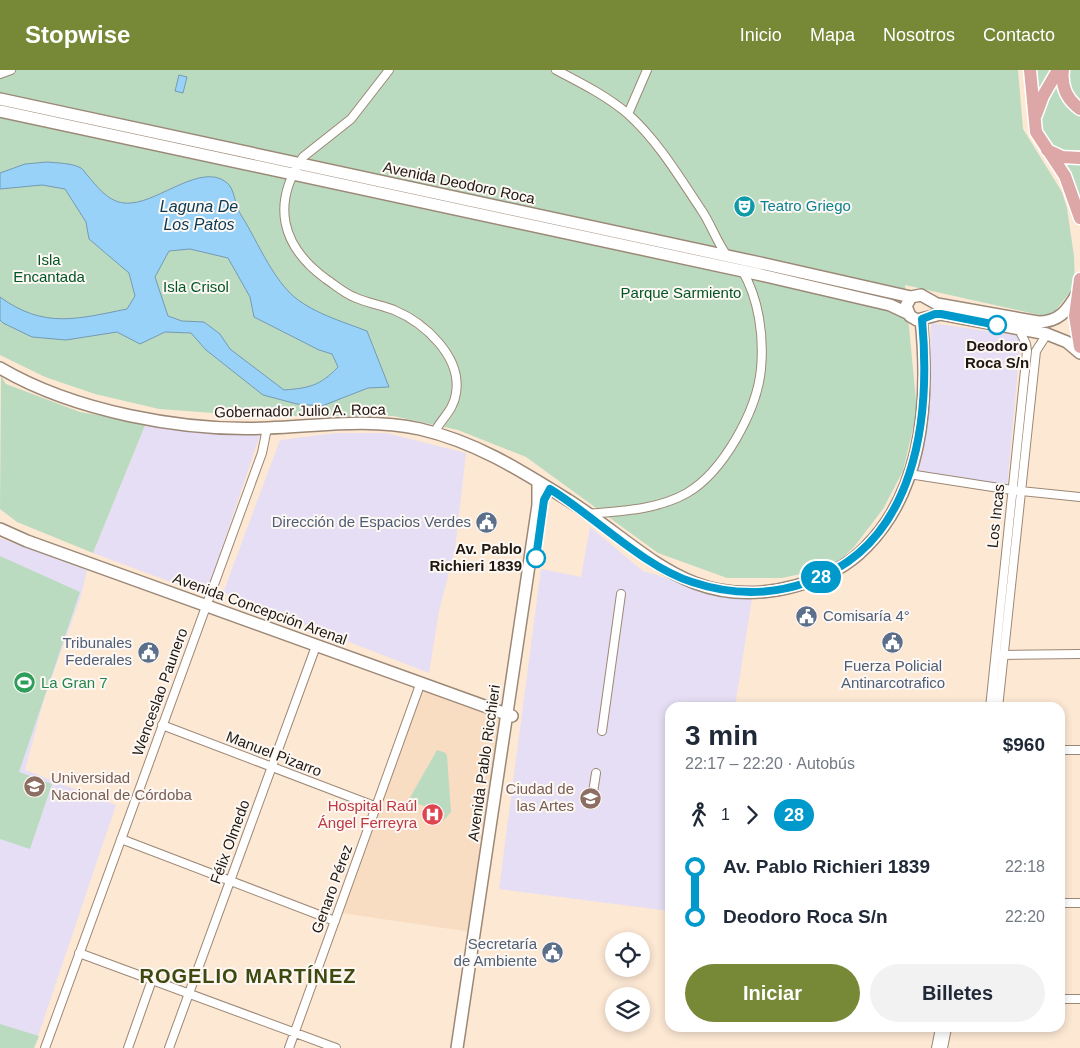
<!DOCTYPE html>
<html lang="es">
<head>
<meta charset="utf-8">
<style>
  body { margin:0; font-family:Helvetica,sans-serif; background:#f2f2f3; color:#1f2937; height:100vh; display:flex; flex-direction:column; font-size:19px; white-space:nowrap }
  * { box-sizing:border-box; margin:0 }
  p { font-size:16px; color:#747a83 }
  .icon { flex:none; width:28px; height:28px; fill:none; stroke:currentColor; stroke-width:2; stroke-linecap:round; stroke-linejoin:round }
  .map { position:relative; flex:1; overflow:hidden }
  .details { position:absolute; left:665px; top:632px; width:400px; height:330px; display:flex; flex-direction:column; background:#fff; border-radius:15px; box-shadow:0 2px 8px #0003 }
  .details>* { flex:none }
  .badge { padding:0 10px; border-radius:16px; font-size:18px; line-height:32px }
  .buttons { position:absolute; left:605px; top:862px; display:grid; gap:10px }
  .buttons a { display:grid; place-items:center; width:45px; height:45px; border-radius:50%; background:#fff; box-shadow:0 2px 8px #0003; font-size:25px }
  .map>.badge { position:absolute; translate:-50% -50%; box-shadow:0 0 0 2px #fff }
  .legs { display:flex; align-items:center; gap:8px; height:55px; padding:0 20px; font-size:16px }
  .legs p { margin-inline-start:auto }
  .headline { display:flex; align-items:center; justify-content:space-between; height:85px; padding:0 20px }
  h1 { font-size:28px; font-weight:700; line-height:38px }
  .button { display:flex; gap:10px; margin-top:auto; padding:10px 20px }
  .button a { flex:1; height:58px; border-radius:30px; background:#778837; color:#fff; font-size:20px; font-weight:700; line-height:58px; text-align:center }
  .button a+a { background:#f2f2f3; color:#1f2937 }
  ul { padding:0 20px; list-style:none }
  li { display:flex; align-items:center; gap:18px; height:50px; font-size:19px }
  li i { display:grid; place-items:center; width:8px; height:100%; margin:0 6px; background:currentColor }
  li i::after { content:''; width:12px; height:12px; margin:-6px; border:4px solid; border-radius:50%; background:#fff }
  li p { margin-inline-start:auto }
  li:first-child i { background:linear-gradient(#0000 50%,currentColor 0) }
  li:last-child i { background:linear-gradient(currentColor 50%,#0000 0) }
  header { display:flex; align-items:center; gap:30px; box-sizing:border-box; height:70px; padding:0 25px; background:#778837; color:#fff }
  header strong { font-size:24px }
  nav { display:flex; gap:28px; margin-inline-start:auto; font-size:18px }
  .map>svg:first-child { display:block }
  .built { fill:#f8ddc3 }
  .education { fill:#e5def4 }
  .green { fill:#bbdbc1 }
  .water { fill:#99d2f8; stroke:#749ab2; fill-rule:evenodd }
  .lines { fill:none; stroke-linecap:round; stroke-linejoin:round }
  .street-casing { stroke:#9c8876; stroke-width:10 }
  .secondary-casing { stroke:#9c8876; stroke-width:14 }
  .primary-casing { stroke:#fff; stroke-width:15 }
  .street { stroke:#fff; stroke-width:8 }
  .secondary { stroke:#fff; stroke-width:11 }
  .primary { stroke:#dca7a6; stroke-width:12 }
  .line-1-casing { stroke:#fff; stroke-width:11 }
  .line-1 { stroke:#0099cb; stroke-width:8 }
  .stop-1-dot { fill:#fff; stroke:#0099cb; stroke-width:2.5 }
  .labels { text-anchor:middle; stroke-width:4; stroke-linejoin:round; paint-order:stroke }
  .street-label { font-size:15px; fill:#1f1810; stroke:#fdf8f4 }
  .culture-label { font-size:15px; fill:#0d838f; stroke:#fdf8f4; text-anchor:start }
  .park-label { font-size:15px; fill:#005624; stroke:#fdf8f4 }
  .stop-label { font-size:15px; font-weight:bold; fill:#1f1810; stroke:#fdf8f4 }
  .service-label { font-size:15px; fill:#4e5e75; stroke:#fdf8f4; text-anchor:end }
  .leisure-label { font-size:15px; fill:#27864d; stroke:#fdf8f4; text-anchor:start }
  .education-label { font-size:15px; fill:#785e54; stroke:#fdf8f4; text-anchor:start }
  .health-label { font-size:15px; fill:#be3a42; stroke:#fdf8f4; text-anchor:end }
  .water-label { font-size:16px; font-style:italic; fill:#0a3a53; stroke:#fdf8f4 }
  .district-label { font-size:20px; font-weight:bold; letter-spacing:1px; fill:#3e490f; stroke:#fdf8f4 }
</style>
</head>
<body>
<header>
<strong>Stopwise</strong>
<nav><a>Inicio</a><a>Mapa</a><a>Nosotros</a><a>Contacto</a></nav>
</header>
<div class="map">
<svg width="1080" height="978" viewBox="0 0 1080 978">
  <rect width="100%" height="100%" fill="#fde8d4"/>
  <!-- built -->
  <path class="built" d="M423,616L504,647L471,862L341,843Z"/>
  <!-- education -->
  <path class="education" d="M931,253L1021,266L1007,417L915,404L928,346Z
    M146,353L260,365L206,525L93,483Z
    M337,363H386L466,383L455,479L439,541L429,603L223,523L280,370Z
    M590,457L643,501L714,522L752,528L735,637L670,638V841L499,819L541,499L581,507Z
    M0,468L87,500L81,526L44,629L25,700L116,735L34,978H0Z"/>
  <!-- green -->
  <path class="green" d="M0,0H1018L1023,59L1062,122L1067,138L1074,186L1075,216L1055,241L1044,246L905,215L917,341L903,401L883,439L854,477L833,497L782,508H727L658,483L526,387L458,360L393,346H254L159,339L95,324L45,307L0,285Z
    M1032,0H1051L1035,31Z
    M1067,0H1080V34L1070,21Z
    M1056,12L1060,24L1080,45V80L1066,81L1043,71L1039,44Z
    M1059,90L1080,91V134Z
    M1,306L6,314L80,342L146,353L93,483L17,452L0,439Z
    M0,486L80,522L19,702L52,714L30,779L0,769Z
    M437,680L446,683L447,686L451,742L443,751L445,742L408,731Z
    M0,954L39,966L34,978H0Z"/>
  <!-- water -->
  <path class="water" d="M179,5L187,7L183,23L175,21Z
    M47,92C57,93 72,93 81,98C83,99 86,104 88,106C100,120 111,135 131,133C160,131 201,93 226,112C235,118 234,134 241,145C259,173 275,217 304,234C323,246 346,253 367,261L389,317L368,318L322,336L297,334L263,325L206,280L191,263L165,262L140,274L117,262L66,270L32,267L3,253L0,250V227C44,259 77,249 127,239L135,226L129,203L89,169L86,152L65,119L42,115L0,119V103L25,94ZM190,179L228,188L250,227L254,247L319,280L332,284L338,297C320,316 309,318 284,320L230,279L220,264L204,252L182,251L168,246L155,207L169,181Z"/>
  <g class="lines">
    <defs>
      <path id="street" d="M389,0L351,49L303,87C271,134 281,176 326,209C335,215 344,223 354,227C367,233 381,235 394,240C425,253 462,287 456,323C454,340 441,349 434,363
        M556,0C581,13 607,26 628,44C658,71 680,108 702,141C712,156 717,173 728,187
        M0,4L11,0
        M628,44L647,0
        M909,404L1012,420L1080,427
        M587,444C621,441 657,440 687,423C723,402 757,341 761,299C764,266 759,229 742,200
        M1000,585L1080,584
        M990,638L1027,281L1026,274L1019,259
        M998,638L1036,281L1047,264
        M162,655L377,737
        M602,661L621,524
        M1060,680H1080
        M592,729L596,703
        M121,769L335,851
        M1060,833H1080
        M79,883L336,978
        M1060,929H1080
        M45,978L262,383L267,358
        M128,978L152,910
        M169,978L316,576
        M289,978L421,612
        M936,978L940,958
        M943,978L947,958"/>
      <path id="secondary" d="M0,29L760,193L911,227
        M0,41L757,204L890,235L907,243
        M1077,224C1067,241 1059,252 1038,252L937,234L921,225L911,227L906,236L910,246L917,250L941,244L1047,264L1067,272L1080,283
        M0,298C73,341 183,362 268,358C320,356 368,348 420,359C476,372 520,400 568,430C645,479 691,544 795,516C822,509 847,497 866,477C924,419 929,326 921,249
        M0,459L27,471L512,646
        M457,978L538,435V412"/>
      <path id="primary" d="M1030,0L1036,62L1065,106L1080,148
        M1063,0C1061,16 1066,29 1080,39
        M1036,45L1043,26L1058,0
        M1047,80L1062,87L1080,88
        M1080,209L1075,246L1080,277"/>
    </defs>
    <!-- street casing -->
    <use href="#street" class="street-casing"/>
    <!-- secondary casing -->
    <use href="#secondary" class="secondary-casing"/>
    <!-- primary casing -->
    <use href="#primary" class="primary-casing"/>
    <!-- street -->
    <use href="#street" class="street"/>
    <!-- secondary -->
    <use href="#secondary" class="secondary"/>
    <!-- primary -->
    <use href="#primary" class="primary"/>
  </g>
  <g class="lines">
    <defs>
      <path id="line-1" d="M536,488L544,430L550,419C594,446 644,497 692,512C731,525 769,526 808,512C917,474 931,349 922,249L935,244H941L997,255"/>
    </defs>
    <!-- line-1 casing -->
    <use href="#line-1" class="line-1-casing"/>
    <!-- line-1 -->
    <use href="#line-1" class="line-1"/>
  </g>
  <!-- icons -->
  <defs>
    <symbol id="theatre-disc" viewBox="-11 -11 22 22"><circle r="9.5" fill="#0f9aa8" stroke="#fdf8f4"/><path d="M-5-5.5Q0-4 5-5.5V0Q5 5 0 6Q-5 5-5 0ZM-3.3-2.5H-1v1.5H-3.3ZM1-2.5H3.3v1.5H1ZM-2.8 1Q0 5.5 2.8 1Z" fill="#fff"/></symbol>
    <symbol id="civic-disc" viewBox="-11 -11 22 22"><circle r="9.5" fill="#5c6f8a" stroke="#fdf8f4"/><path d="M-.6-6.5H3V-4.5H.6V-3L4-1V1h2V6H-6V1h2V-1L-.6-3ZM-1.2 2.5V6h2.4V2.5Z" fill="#fff"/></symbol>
    <symbol id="stadium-disc" viewBox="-11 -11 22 22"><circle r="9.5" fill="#2e9e5b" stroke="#fdf8f4"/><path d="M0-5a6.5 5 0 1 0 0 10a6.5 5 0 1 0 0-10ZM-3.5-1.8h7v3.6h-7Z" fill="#fff"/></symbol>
    <symbol id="university-disc" viewBox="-11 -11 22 22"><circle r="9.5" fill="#8d6e63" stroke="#fdf8f4"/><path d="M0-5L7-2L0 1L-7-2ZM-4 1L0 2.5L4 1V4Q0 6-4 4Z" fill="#fff"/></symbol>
    <symbol id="hospital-disc" viewBox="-11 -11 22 22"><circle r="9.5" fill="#e0444e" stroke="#fdf8f4"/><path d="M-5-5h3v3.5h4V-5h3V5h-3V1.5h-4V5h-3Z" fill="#fff"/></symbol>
  </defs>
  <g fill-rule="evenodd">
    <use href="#theatre-disc" x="732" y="124" width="25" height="25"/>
    <use href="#civic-disc" x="474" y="440" width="25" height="25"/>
    <use href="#civic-disc" x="794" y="534" width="25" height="25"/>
    <use href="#civic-disc" x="880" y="560" width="25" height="25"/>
    <use href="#civic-disc" x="136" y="570" width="25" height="25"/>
    <use href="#stadium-disc" x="12" y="600" width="25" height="25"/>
    <use href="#university-disc" x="22" y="704" width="25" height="25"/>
    <use href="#university-disc" x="578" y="716" width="25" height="25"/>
    <use href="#hospital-disc" x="420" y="732" width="25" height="25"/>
    <use href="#civic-disc" x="540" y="870" width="25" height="25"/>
  </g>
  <!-- markers -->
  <g class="stop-1-dot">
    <circle cx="997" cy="255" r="9"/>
    <circle cx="536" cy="488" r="9"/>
  </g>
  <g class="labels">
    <!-- street labels -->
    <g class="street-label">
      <text transform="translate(459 113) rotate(12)" y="5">Avenida Deodoro Roca</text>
      <text transform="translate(300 341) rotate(-1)" y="5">Gobernador Julio A. Roca</text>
      <text transform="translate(996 446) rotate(-84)" y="5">Los Incas</text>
      <text transform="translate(260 539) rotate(20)" y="5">Avenida Concepción Arenal</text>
      <text transform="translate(160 622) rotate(-70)" y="5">Wenceslao Paunero</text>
      <text transform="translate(274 684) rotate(21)" y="5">Manuel Pizarro</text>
      <text transform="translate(484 693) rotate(-82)" y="5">Avenida Pablo Ricchieri</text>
      <text transform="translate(230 772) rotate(-70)" y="5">Félix Olmedo</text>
      <text transform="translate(332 819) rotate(-70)" y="5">Genaro Pérez</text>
    </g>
    <!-- culture labels -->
    <g class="culture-label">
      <text x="760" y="141">Teatro Griego</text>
    </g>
    <!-- park labels -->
    <g class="park-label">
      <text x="49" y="195">Isla<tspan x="49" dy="17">Encantada</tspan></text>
      <text x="196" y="222">Isla Crisol</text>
      <text x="681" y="228">Parque Sarmiento</text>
    </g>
    <!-- stop labels -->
    <g class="stop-label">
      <text x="997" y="281">Deodoro<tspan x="997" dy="17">Roca S/n</tspan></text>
      <text x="522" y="484" text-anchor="end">Av. Pablo<tspan x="522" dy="17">Richieri 1839</tspan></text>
    </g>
    <!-- service labels -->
    <g class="service-label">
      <text x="471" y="457">Dirección de Espacios Verdes</text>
      <text x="823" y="551" text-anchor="start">Comisaría 4°</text>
      <text x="132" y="578">Tribunales<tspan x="132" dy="17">Federales</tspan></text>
      <text x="893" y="601" text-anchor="middle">Fuerza Policial<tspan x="893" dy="17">Antinarcotrafico</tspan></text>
      <text x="537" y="879">Secretaría<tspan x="537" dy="17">de Ambiente</tspan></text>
    </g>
    <!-- leisure labels -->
    <g class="leisure-label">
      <text x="41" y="618">La Gran 7</text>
    </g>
    <!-- education labels -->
    <g class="education-label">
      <text x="51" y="713">Universidad<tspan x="51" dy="17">Nacional de Córdoba</tspan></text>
      <text x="574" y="724" text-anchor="end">Ciudad de<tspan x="574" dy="17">las Artes</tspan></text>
    </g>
    <!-- health labels -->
    <g class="health-label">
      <text x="417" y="741">Hospital Raúl<tspan x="417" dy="17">Ángel Ferreyra</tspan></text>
    </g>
    <!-- water labels -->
    <g class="water-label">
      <text x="199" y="142">Laguna De<tspan x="199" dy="18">Los Patos</tspan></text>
    </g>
    <!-- district labels -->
    <g class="district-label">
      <text x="248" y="913">ROGELIO MARTÍNEZ</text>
    </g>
  </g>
</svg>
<div class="buttons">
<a><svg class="icon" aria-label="locate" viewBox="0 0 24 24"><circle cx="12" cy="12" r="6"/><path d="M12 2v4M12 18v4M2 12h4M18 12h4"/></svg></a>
<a><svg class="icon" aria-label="layers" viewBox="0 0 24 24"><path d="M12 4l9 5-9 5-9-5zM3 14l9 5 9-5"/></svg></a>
</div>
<b class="badge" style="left:821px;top:507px;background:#0099cb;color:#fff">28</b>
<section class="details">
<div class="headline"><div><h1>3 min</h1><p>22:17 – 22:20 · Autobús</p></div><b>$960</b></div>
<div class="legs"><svg class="icon" aria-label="walk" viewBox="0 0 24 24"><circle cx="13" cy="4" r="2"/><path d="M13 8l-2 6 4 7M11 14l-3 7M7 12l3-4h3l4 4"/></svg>1<svg class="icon" aria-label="forward" viewBox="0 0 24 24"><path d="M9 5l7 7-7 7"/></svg><b class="badge" style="background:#0099cb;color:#fff">28</b></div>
<ul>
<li><i style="color:#0099cb"></i><b>Av. Pablo Richieri 1839</b><p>22:18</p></li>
<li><i style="color:#0099cb"></i><b>Deodoro Roca S/n</b><p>22:20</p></li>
</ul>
<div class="button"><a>Iniciar</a><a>Billetes</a></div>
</section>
</div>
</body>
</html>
